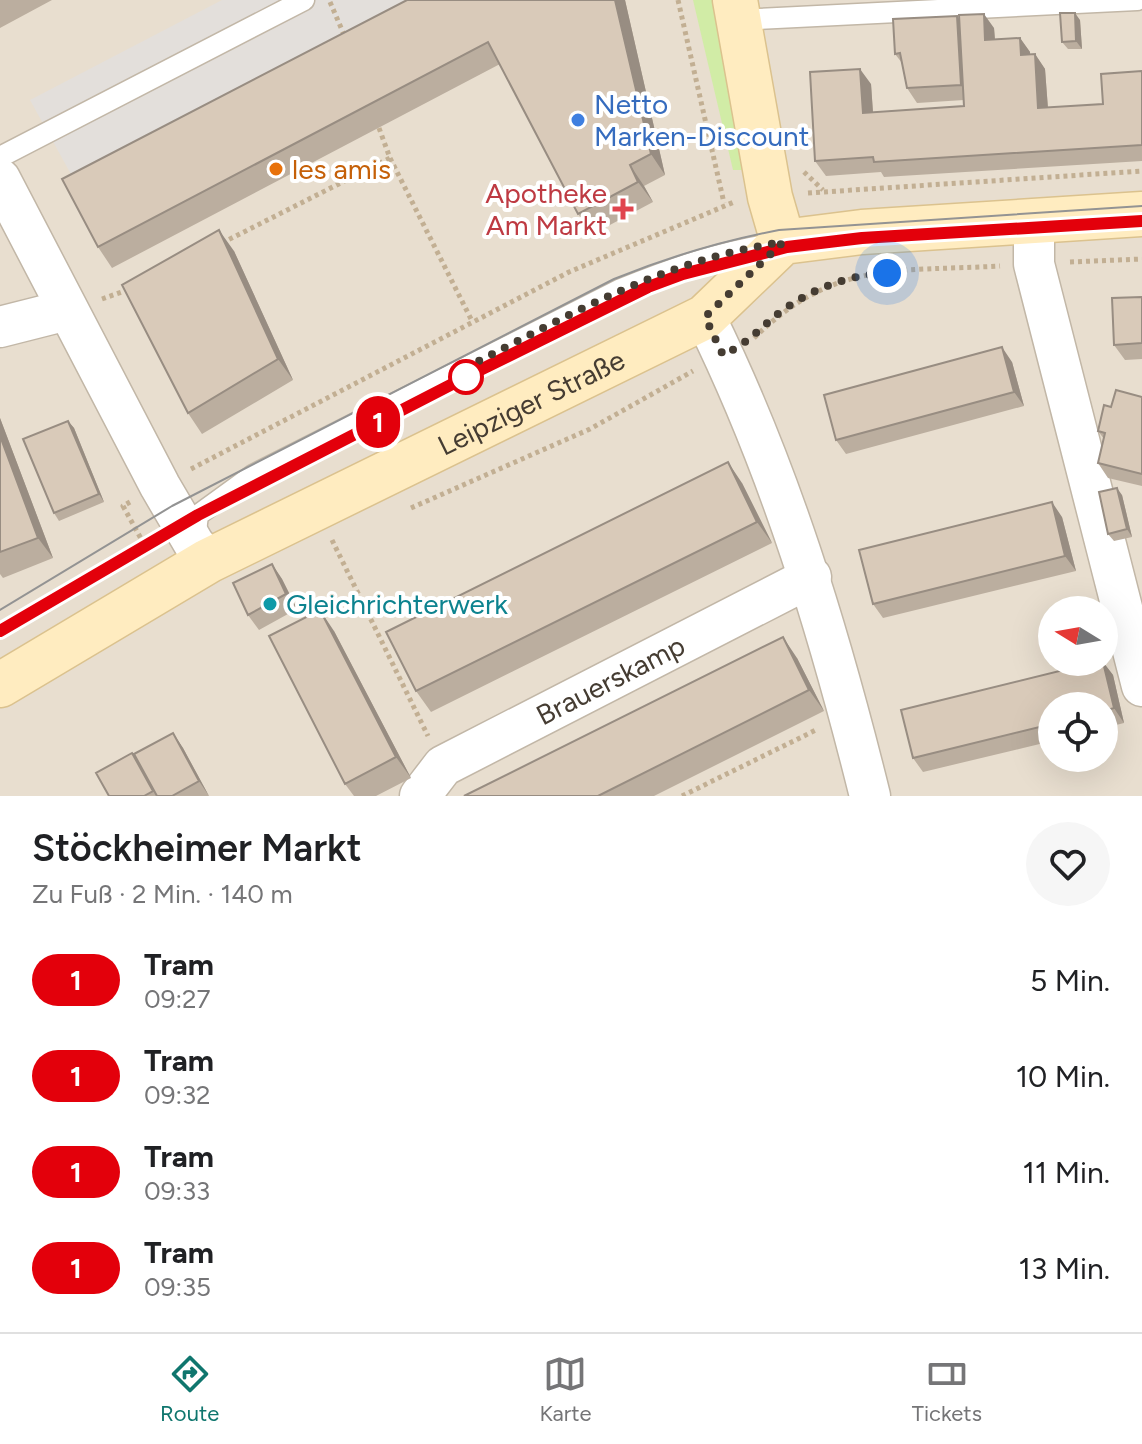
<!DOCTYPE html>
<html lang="de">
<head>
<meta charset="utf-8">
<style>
  body { margin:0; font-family:Figtree,sans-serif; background:#f6f6f6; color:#202124; height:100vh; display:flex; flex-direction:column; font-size:30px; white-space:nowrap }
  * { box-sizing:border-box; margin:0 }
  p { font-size:26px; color:#757577 }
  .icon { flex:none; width:44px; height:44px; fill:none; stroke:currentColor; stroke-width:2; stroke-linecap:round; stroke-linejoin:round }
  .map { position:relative; height:796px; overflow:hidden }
  .drawer { display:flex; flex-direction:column; background:#fff; flex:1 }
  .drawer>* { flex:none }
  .badge { padding:0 16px; border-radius:26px; font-size:28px; line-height:52px }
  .needle { width:52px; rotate:281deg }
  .tools { position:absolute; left:1038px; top:596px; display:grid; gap:16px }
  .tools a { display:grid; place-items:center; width:80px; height:80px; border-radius:50%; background:#fff; box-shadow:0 8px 32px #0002; font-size:40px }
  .you { position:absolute; width:40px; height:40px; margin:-20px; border:6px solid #fff; border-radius:50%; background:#1a73e8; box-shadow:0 0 0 12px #1a73e833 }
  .map>.badge { position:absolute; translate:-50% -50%; box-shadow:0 0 0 4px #fff }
  .round { display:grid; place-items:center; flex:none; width:84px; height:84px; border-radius:42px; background:#f6f6f6 }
  .overview { display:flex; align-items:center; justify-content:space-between; height:136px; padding:0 32px }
  h1 { font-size:38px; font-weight:600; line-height:60px }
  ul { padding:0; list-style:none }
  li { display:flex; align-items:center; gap:24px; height:96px; padding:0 32px }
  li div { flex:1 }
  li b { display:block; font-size:30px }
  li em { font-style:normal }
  li .badge { min-width:88px; font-weight:700; text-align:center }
  .tab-bar { display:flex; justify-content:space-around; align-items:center; height:112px; border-top:2px solid #e0e0e0; background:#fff; font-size:22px; color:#757577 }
  .tab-bar a { display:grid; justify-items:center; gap:4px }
  .tab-bar .selected { color:#0f766e }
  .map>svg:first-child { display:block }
  .residential { fill:#e8decf; fill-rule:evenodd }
  .green { fill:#d1eca6 }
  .parking { fill:#e3dfdb }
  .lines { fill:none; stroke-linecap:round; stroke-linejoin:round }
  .lane-casing { stroke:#c2b7a7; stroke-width:23 }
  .street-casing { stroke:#c2b7a7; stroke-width:43 }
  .secondary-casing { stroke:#dbc28e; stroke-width:47 }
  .path { stroke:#c2af93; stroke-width:5; stroke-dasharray:4 4; stroke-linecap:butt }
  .lane { stroke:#fff; stroke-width:20 }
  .street { stroke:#fff; stroke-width:40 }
  .secondary { stroke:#ffecc0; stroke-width:44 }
  .tram { stroke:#939393; stroke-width:2 }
  .wall { fill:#bbae9f }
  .shaded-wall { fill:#988d82 }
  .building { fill:#d9cab9; stroke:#988d82; stroke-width:2 }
  .line-casing { stroke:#fff; stroke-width:18 }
  .line { stroke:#e3000b; stroke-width:12 }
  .walk { stroke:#453c32; stroke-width:8; stroke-dasharray:0 14.4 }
  .shop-dot { fill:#3f7fe0; stroke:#fff; stroke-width:3 }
  .food-dot { fill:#e8710a; stroke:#fff; stroke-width:3 }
  .health-dot { fill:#e0444e; stroke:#fff; stroke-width:3 }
  .stop-dot { fill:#fff; stroke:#e3000b; stroke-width:4 }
  .culture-dot { fill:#0f9aa8; stroke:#fff; stroke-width:3 }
  .labels { text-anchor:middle; stroke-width:8; stroke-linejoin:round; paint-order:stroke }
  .shop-label { font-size:28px; fill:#366cbe; stroke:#fff; text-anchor:start }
  .food-label { font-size:28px; fill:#c56008; stroke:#fff; text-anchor:start }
  .health-label { font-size:28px; fill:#be3a42; stroke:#fff; text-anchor:end }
  .street-label { font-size:28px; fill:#453c32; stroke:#fff }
  .culture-label { font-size:28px; fill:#0d838f; stroke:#fff; text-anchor:start }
</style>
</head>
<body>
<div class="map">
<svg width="1142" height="796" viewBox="0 0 1142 796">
  <rect width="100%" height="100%" fill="#f3ede2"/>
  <!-- residential -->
  <path class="residential" d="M0,0H1142V796H0ZM1052,610H1104V662H1052ZM1052,706H1104V758H1052Z"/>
  <!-- green -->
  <path class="green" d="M693,0H713L742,170H733Z"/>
  <!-- parking -->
  <path class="parking" d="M222,0H407L72,176L30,100Z"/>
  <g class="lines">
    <defs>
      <path id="lane" d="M739,20L1137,0
        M0,157L304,0
        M195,540L198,515L253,475L621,289C671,269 718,252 772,244"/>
      <g id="street">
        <path d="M0,179L160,486L194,544L208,561"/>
        <path d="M1034,221V264L1142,686"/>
        <path d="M705,317C780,469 829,631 870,796"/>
        <path d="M0,327L67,310"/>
        <path id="s1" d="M420,796L443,766L811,577"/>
      </g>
      <g id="secondary">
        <path d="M735,0L770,197L783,242"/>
        <path id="s2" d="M0,685L208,561L705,317L783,242L862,232L1142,214"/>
      </g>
    </defs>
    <!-- lane casing -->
    <use href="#lane" class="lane-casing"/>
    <!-- street casing -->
    <use href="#street" class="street-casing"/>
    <!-- secondary casing -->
    <use href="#secondary" class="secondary-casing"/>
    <!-- path -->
    <path class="path" d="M678,0L724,203
      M330,2L345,37
      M379,128L390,158L472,321
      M804,172L823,190
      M808,193L1142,171
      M222,243L390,158
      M1070,262L1142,259
      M102,299L130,289
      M754,338C834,260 896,272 1000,266
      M191,469L569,272L734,202
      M130,502L123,506L149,553
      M411,508L590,429L693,371
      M332,540L428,736
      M682,796L818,729"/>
    <!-- lane -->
    <use href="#lane" class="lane"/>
    <!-- street -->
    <use href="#street" class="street"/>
    <!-- secondary -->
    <use href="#secondary" class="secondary"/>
    <!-- tram -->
    <path class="tram" d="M0,610L172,506L614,279C668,257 721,241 779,230L1142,206
      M0,631L198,515L466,377L683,274L787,247L862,238L1142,222"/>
  </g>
  <!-- wall -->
  <path class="wall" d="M0,0H52L0,28Z
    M407,0H625L665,175L644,186L653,202L593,234L578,214L500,64L112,268L98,247Z
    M959,19L994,28L995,39L1020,38L1030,52V55L1035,54L1045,69L1048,108L1103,104L1142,71V161L884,177L881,172L826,176L815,161L871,84L873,112L964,106V100L917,103L907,88L902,63L895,54Z
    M1080,20L1082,49H1068L1062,42Z
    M234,251L293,380L202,434L188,413Z
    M1142,297V359L1125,360L1114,345Z
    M1012,362L1024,406L846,454L836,440Z
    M1142,397V486L1108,478L1098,463L1104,439L1098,431L1111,407Z
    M0,418L53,558L3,578L0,574Z
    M68,421L74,428L104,502L59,521L54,513Z
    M742,483L772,543L431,712L416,691Z
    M1122,495L1132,537L1114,541L1108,534Z
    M1062,517L1076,571L883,618L873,604Z
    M272,564L282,579L297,609L259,630L248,615Z
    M334,631L411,778L376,796H354L345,784Z
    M797,658L824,711L654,796H464Z
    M1096,662H1103L1113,675L1124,723L1104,728V706H1052V741L923,772L913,758Z
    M173,733L183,748L209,796H157Z
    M132,753L138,761L157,796H109Z"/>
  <!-- shaded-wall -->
  <path class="shaded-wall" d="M615,0H625L665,175L651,154Z
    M1075,13L1080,20L1082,49L1076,41Z
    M984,14L994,28L996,54L985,40Z
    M957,16L967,31L971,100L961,85Z
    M1020,38L1030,52L1031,70L1021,55Z
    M1035,54L1045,69L1049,123L1038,108Z
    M860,69L871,84L874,128L863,113Z
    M630,165L644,186L653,202L638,182Z
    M219,230L234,251L293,380L278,359Z
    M1002,347L1012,362L1024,406L1014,392Z
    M0,418L53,558L38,538L0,436Z
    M68,421L74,428L104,502L99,494Z
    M728,462L742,483L772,543L757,522Z
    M1117,488L1122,495L1132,537L1127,529Z
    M1052,502L1062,517L1076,571L1065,556Z
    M272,564L282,579L297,609L286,594Z
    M320,610L334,631L411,778L396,757Z
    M783,637L797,658L824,711L809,690Z
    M1103,662L1113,675L1124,723L1114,708Z
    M173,733L183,748L209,796L199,781Z"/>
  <!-- building -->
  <path class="building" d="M407,0H615L651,154L630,165L638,182L578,214L488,42L98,247L62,179Z
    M1060,13H1075L1076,41L1062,42Z
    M984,14L985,40L1020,38L1021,55L1035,54L1038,108L1103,104L1101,74L1142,71V145L874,162L873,157L815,161L810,72L860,69L863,113L964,106L959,15Z
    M957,16L961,85L907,88L900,53L895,54L893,19Z
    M219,230L278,359L188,413L122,285Z
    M1142,297V343L1114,345L1112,298Z
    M1002,347L1014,392L836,440L824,395Z
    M1116,390L1142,397V474L1098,463L1105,433L1098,431L1104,405L1111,407Z
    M68,421L99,494L54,513L23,439Z
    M0,436L38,538L0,552Z
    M728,462L757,522L416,691L386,632Z
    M1117,488L1127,529L1108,534L1099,492Z
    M1052,502L1065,556L873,604L859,550Z
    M272,564L286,594L248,615L233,583Z
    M320,610L396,757L345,784L269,636Z
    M783,637L809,690L598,796H464Z
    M1096,662H1103L1114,708L1104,711V706H1052V724L913,758L901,710Z
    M173,733L199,781L172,796H157L134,754Z
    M132,753L153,791L144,796H109L96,773Z"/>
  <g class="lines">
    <defs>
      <path id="line" d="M0,631L198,515L466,377L648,287L683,274L787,247L862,238L1142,221"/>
    </defs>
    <!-- line casing -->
    <use href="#line" class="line-casing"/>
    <!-- line -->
    <use href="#line" class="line"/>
    <!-- walk -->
    <path class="walk" d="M466,377L461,370C571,315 659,261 783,242L705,317L723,355C752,341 759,328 783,310C814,288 849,275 887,273"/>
  </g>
  <!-- markers -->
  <circle class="shop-dot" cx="578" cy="120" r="8"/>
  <circle class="food-dot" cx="276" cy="169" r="8"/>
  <path class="health-dot" d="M619 197h8v8h8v8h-8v8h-8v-8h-8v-8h8z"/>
  <circle class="stop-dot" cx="466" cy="377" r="16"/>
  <circle class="culture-dot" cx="270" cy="604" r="8"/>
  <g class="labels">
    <!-- shop labels -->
    <g class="shop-label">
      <text x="594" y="114">Netto<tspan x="594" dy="32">Marken-Discount</tspan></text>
    </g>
    <!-- food labels -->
    <g class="food-label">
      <text x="292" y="179">les amis</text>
    </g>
    <!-- health labels -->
    <g class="health-label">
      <text x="607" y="203">Apotheke<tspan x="607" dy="32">Am Markt</tspan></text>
    </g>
    <!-- street labels -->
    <g class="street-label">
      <text dy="10" stroke="none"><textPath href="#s2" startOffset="602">Leipziger Straße</textPath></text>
      <text dy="10" stroke="none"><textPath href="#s1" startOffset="226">Brauerskamp</textPath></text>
    </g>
    <!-- culture labels -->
    <g class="culture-label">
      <text x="286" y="614">Gleichrichterwerk</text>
    </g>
  </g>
</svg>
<div class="tools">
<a><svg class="needle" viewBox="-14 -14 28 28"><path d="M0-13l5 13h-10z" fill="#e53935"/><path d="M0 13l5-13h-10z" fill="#757577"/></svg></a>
<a><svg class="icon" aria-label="locate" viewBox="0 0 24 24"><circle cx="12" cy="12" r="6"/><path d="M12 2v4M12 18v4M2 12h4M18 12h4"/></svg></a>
</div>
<div class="you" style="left:887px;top:273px"></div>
<b class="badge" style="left:378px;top:422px;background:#e3000b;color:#fff">1</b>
</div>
<section class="drawer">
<div class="overview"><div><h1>Stöckheimer Markt</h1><p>Zu Fuß · 2 Min. · 140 m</p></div><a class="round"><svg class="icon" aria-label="heart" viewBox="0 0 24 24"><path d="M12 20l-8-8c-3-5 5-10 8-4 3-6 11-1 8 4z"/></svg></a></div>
<ul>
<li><span class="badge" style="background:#e3000b;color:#fff">1</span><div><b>Tram</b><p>09:27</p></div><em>5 Min.</em></li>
<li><span class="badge" style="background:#e3000b;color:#fff">1</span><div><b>Tram</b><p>09:32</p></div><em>10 Min.</em></li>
<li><span class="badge" style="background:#e3000b;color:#fff">1</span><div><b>Tram</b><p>09:33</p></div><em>11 Min.</em></li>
<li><span class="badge" style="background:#e3000b;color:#fff">1</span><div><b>Tram</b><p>09:35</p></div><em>13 Min.</em></li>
</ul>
</section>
<nav class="tab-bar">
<a class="selected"><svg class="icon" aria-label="directions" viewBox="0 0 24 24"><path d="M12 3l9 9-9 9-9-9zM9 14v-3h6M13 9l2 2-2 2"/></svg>Route</a>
<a><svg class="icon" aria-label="map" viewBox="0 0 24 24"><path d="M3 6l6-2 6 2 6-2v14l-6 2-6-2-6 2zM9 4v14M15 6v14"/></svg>Karte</a>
<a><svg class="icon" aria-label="tickets" viewBox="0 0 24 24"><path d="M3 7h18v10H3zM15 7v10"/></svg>Tickets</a>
</nav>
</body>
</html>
